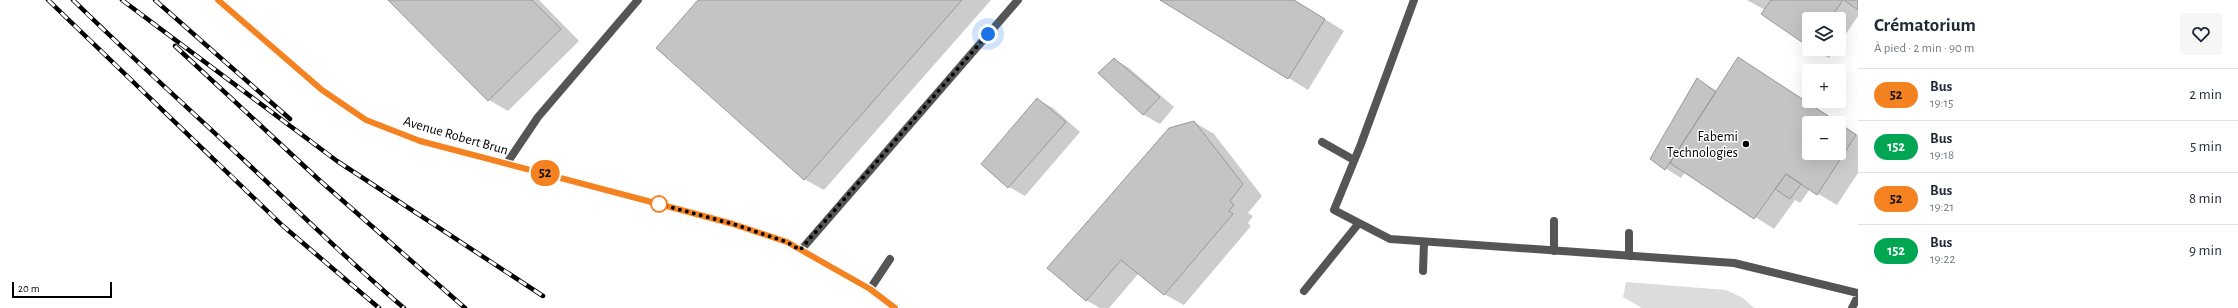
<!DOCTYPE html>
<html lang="fr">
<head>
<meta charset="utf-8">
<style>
  body { margin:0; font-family:"Alegreya Sans",sans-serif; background:#f6f6f7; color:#1f2937; height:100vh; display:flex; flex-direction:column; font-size:15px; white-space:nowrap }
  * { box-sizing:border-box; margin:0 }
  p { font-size:13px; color:#747a83 }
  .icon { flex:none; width:22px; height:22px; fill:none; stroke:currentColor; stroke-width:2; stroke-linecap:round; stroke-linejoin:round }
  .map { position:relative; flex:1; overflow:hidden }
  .drawer { display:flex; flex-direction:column; background:#fff; width:380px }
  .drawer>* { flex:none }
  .badge { padding:0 8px; border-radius:13px; font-size:14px; line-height:26px }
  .fabs { position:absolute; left:1802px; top:12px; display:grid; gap:8px }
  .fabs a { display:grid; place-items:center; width:44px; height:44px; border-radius:4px; background:#fff; box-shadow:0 4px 16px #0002; font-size:20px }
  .scale { position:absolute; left:12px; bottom:10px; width:100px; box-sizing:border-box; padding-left:4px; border:2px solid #000; border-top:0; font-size:11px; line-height:14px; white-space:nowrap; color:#000; -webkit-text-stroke:3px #fff; paint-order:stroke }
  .you { position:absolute; width:20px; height:20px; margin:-10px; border:3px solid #fff; border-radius:50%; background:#1a73e8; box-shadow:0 0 0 6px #1a73e833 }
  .map>.badge { position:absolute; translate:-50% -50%; box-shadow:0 0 0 2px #fff }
  .round { display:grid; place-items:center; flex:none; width:42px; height:42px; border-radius:4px; background:#f6f6f7 }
  .headline { display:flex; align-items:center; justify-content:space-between; height:68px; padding:0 16px }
  h1 { font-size:19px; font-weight:700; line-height:30px }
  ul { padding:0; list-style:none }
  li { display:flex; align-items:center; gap:12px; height:52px; padding:0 16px; border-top:1px solid #e0e1e3 }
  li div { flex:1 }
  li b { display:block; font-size:15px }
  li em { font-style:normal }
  li .badge { min-width:44px; font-weight:700; text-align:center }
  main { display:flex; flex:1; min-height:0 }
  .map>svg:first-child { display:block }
  .green { fill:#dcdcdc }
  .shadow { fill:#0003; fill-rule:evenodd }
  .building { fill:#c4c4c4; stroke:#999 }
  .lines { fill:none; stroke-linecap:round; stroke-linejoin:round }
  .lane { stroke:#555; stroke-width:8 }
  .secondary { stroke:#222; stroke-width:8 }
  .rail-casing { stroke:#000; stroke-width:4.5 }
  .rail { stroke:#fff; stroke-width:3; stroke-dasharray:9; stroke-linecap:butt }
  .line-casing { stroke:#fff; stroke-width:9 }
  .line { stroke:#f58220; stroke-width:6 }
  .walk { stroke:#000; stroke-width:4; stroke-dasharray:0 7.2 }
  .poi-dot { fill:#000; stroke:#fff; stroke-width:1.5 }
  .stop-dot { fill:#fff; stroke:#f58220; stroke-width:2 }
  .labels { text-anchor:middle; stroke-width:3; stroke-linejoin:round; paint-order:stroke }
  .street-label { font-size:14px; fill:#000; stroke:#fff }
  .poi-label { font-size:14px; fill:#000; stroke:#fff; text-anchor:end }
</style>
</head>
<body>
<main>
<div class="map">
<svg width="1858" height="308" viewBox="0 0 1858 308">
  <rect width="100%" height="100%" fill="#fff"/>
  <!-- green -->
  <path class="green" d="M1626,282L1726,290L1743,298L1754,308H1642L1623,297Z"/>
  <!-- shadow -->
  <path class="shadow" d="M389,0H539L579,41L508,111L489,100Z
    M699,0H991L824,190L804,179Z
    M1162,0H1294L1344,31L1308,90Z
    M1747,0H1858V16L1839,44V19H1809V46L1765,10Z
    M1813,49H1836L1829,58Z
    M1739,58L1858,135V173L1837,205L1810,189L1800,203L1795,200L1774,229L1685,172L1681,178L1651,159L1698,80L1717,91ZM1809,123H1839V153H1809Z
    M1114,59L1129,68L1174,107L1160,124L1144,115L1099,73Z
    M1037,99L1053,108L1080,132L1025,196L1009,187L983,164Z
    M1194,122L1214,134L1262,196L1248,213L1253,216L1248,223L1251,226L1184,305L1164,294L1139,273L1109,308H1100L1086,300Z"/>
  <!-- building -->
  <path class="building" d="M388,0H532L561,29L488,101Z
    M698,0H962L804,180L656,48Z
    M1160,0H1294L1325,19L1288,79Z
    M1771,0H1843L1830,19H1809V47L1761,14Z
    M1844,0H1858V10Z
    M1738,57L1839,123H1809V153H1839V123L1856,135L1817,195L1786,174L1754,219L1670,163Z
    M1114,58L1160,97L1143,115L1098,73Z
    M1697,78L1716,92L1665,170L1650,159Z
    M1037,98L1066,122L1008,188L981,164Z
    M1194,121L1243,184L1230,201L1234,205L1229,211L1233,214L1164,295L1121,260L1086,301L1047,268L1169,128Z
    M1786,174L1801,184L1790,199L1775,189Z"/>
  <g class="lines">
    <!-- lane -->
    <path class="lane" d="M1414,0L1361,144L1334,210L1390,239L1734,263L1858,293
      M1322,142L1354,160
      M507,163L538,117L638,0
      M1554,221V251
      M801,250L1018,0
      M1629,256V233
      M1423,271L1424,242
      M870,289L890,259
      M1304,291L1359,223
      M1852,308L1858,296"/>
    <!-- secondary -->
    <path class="secondary" d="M218,0L322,90L366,120L420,141L659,204L733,224L787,242L870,289L895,308"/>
    <defs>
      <path id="rail" d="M48,0L283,226L379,308
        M73,0C129,55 188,108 246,162C298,211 349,262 404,308
        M122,0L337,161L543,296
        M155,0L290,119
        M175,46L317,178L465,308"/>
    </defs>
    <!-- rail casing -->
    <use href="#rail" class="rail-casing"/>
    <!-- rail -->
    <use href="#rail" class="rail"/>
  </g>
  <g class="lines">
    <defs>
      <path id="line" d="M218,0L322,90L366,120L420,141L659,204L733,224L787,242L870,289L895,308"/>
    </defs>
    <!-- line casing -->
    <use href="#line" class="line-casing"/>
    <!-- line -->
    <use href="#line" class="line"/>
    <!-- walk -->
    <path class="walk" d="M659,204L733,224L787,242L800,250L988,34"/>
  </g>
  <!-- markers -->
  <circle class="poi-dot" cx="1746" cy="144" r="4"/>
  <circle class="stop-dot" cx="659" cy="204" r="8"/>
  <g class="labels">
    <!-- street labels -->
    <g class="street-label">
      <text transform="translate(456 135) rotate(16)" y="5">Avenue Robert Brun</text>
    </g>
    <!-- poi labels -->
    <g class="poi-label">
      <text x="1738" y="141">Fabemi<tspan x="1738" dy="16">Technologies</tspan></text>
    </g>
  </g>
</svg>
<div class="fabs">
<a><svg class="icon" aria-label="layers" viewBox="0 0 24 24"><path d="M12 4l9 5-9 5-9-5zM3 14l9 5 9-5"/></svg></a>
<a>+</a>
<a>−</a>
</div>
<div class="scale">20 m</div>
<div class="you" style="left:988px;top:34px"></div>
<b class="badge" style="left:545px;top:173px;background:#f58220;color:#111">52</b>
</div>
<section class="drawer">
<div class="headline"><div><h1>Crématorium</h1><p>À pied · 2 min · 90 m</p></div><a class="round"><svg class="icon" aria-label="heart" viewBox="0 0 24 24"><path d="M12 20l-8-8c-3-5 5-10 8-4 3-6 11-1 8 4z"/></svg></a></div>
<ul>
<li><span class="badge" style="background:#f58220;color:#111">52</span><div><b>Bus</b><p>19:15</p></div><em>2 min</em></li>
<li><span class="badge" style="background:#00a651;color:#fff">152</span><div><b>Bus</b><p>19:18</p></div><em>5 min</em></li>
<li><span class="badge" style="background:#f58220;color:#111">52</span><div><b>Bus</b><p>19:21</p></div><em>8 min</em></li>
<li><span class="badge" style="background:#00a651;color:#fff">152</span><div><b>Bus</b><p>19:22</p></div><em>9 min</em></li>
</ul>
</section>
</main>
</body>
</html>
